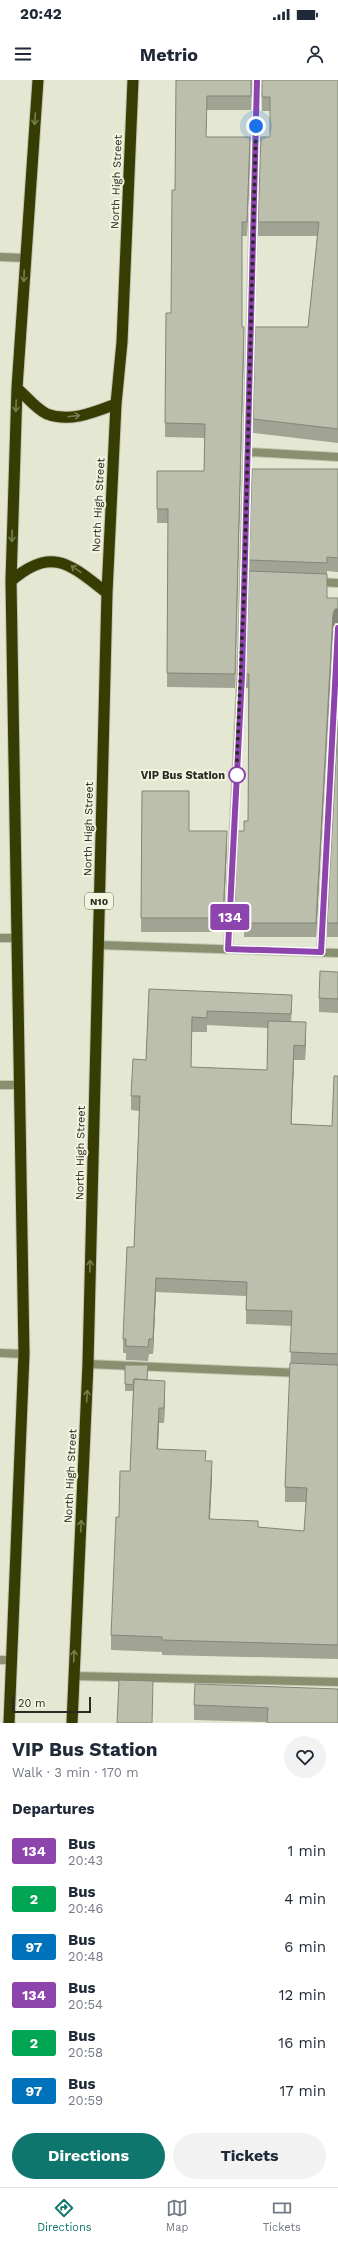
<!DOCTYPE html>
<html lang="en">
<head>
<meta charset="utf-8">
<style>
  body { margin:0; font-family:"Work Sans",sans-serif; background:#f2f2f3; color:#1f2937; height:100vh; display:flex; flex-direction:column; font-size:15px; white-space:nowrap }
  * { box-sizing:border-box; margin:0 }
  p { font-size:13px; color:#747a83 }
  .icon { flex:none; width:22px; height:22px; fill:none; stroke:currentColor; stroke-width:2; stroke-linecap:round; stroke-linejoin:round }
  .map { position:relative; height:1643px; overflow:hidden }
  .sheet { display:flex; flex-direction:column; background:#fff; flex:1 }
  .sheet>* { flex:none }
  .badge { padding:0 8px; border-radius:3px; font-size:14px; line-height:26px }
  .scale { position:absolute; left:12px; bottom:10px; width:79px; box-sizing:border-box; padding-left:4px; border:2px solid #292a22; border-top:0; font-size:11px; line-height:14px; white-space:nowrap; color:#292a22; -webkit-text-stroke:3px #f1f5e0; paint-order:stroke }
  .you { position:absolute; width:20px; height:20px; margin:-10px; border:3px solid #fff; border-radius:50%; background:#1a73e8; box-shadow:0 0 0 6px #1a73e833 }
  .map>.badge { position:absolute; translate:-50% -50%; box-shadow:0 0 0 2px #fff }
  h2 { padding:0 12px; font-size:15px; line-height:36px }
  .round { display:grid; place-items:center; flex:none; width:42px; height:42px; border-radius:21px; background:#f2f2f3 }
  .overview { display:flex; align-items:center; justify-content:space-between; height:68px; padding:0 12px }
  h1 { font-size:19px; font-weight:700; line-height:30px }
  .cta { display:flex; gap:8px; margin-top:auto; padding:8px 12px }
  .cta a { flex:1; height:46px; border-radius:24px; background:#0f766e; color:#fff; font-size:16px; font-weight:700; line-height:46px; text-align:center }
  .cta a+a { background:#f2f2f3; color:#1f2937 }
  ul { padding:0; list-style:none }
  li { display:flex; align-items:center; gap:12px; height:48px; padding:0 12px }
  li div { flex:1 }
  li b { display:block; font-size:15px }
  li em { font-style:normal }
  li .badge { min-width:44px; font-weight:700; text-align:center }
  .status { display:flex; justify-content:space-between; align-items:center; height:28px; padding:0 20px; background:#fff; direction:ltr }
  .status svg { height:11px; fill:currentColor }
  header { display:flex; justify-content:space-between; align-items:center; height:52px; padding:0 12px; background:#fff; font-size:18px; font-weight:700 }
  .tab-bar { display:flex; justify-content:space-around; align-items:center; height:56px; border-top:1px solid #e0e1e3; background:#fff; font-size:11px; color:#747a83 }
  .tab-bar a { display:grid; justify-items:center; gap:2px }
  .tab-bar .active { color:#0f766e }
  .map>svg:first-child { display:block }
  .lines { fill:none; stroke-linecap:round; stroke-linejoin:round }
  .minor-casing { stroke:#c2c6b3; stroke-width:10 }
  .trunk-casing { stroke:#c2c6b3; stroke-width:13 }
  .minor { stroke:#8a906f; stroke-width:8 }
  .trunk { stroke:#373d02; stroke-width:11 }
  .wall { fill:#a1a493; fill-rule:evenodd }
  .shaded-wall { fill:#838678 }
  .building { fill:#bbbfab; stroke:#838678 }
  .oneway { stroke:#787d50 }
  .line-casing { stroke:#fff; stroke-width:9 }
  .line { stroke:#8e44ad; stroke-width:6 }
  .walk { stroke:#292a22; stroke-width:4; stroke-dasharray:0 7.2 }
  .stop-dot { fill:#fff; stroke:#8e44ad; stroke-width:2 }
  .labels { text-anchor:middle; stroke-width:4; stroke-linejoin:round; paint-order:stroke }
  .shield { fill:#f1f5e0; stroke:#65675b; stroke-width:1 }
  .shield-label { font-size:10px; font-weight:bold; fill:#292a22 }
  .street-label { font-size:11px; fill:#292a22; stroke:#f1f5e0 }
  .stop-label { font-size:11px; font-weight:bold; fill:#292a22; stroke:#f1f5e0; text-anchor:end }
</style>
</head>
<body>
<div class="status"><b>20:42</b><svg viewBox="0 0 49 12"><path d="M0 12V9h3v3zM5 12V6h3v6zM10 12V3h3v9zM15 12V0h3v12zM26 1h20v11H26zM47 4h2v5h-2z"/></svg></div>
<header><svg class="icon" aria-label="menu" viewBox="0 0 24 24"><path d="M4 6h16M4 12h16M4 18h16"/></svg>Metrio<svg class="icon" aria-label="person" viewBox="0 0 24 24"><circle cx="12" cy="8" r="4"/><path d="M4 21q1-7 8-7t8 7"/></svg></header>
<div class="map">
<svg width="338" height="1643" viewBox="0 0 338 1643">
  <rect width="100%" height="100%" fill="#e4e8d3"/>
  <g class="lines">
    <defs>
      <path id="minor" d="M0,177L25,178
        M248,372L338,377
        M317,502L338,503
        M0,858H17
        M98,865L338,873
        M228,869L241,595L257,0
        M321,872L338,548
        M0,1005H19
        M0,1273L24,1274
        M88,1284L299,1293
        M0,1580H11
        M73,1596L338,1602"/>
      <path id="trunk" d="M17,308C26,316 36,329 47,334C70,343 95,332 116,324
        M11,501C52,465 71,485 107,513
        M9,1643L24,1274L11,501L17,308L38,0
        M72,1643L88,1284L107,513L116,324L122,262L133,0"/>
    </defs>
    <!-- minor casing -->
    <use href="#minor" class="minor-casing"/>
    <!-- trunk casing -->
    <use href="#trunk" class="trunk-casing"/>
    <!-- minor -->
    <use href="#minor" class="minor"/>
    <!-- trunk -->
    <use href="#trunk" class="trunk"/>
  </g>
  <!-- wall -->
  <path class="wall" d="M176,0H252L251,30H207L206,57L250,71L247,156H242V247L244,261L235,608L167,607L168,443H157V391H204L205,358L165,357L166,233H171L175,110Z
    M262,0H338V363L253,353V339L308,247L317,156H258V142L270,57V31H262Z
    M338,389V492L327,491V518L335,543L333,548L316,857H244V852H234V838L244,751L248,741V608H246V594L249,480Z
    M338,639V857H327V843Z
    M142,711L189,751L227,765L223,852H141Z
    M338,892V933L319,932V918Z
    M149,909L292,929L291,942L306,957L305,980H294L291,1044L332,1046L338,996V1579L162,1575V1572L111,1570V1555L119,1437L130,1391L133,1311H125V1285L148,1300L165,1315L164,1343H159L158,1369L206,1381L212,1396L210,1439L258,1447L304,1451L306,1422H285V1407L292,1246L246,1244V1216L156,1212L153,1274H149L148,1281L126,1280V1273H123V1259L134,1167L139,1031L131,1030V1016L146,980ZM207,945L268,948L267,990L191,987L192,952H207Z
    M338,1609L267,1642L194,1640V1625Z"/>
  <!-- shaded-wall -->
  <path class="shaded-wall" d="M250,57V71L247,156V142Z
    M244,247V261L235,608V594Z
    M335,529H338V543H335L333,548L316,857V843L333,534Z
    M227,751V765L223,852V838Z
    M306,942V957L305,980V966Z
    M294,965V980L291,1059V1044Z
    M156,1198V1212L153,1274V1259Z
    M165,1301V1315L164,1343V1328Z
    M159,1328V1343L157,1383V1369Z
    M212,1381V1396L209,1454V1439Z"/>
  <!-- building -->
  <path class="building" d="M176,0H251V16H207L206,57H250L247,142H242V247H244L235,594L167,593L168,429H157V391H204L205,344L165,343L166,233H171L172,110H175Z
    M262,0H338V349L253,339L255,247H308L319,142H258L261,57H270V17H262Z
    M252,389H338V478L327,477V483L249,480Z
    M249,491L327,494V518H338V529H335L333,534L316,843H244V838H234L238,751H244V741H248L249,594H246Z
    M338,639V843H327Z
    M142,711H189V751H227L223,838H141Z
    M320,891L338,892V919L319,918Z
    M149,909L292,915L291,934L207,931V938L192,937L191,987L267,990L268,941L306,942L305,966L294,965L291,1044L332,1046L334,996H338V1274L290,1272L292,1231L246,1230L247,1202L156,1198L153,1259H149L148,1267L126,1266V1259H123L127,1167H134L140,1016H131L133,979L146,980Z
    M290,1283L338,1285V1565L162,1560V1557L111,1555L116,1437H119L120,1391H130L134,1299L165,1301L164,1328H159L157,1369L206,1371L205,1381H212L209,1439L258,1441V1447L304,1451L307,1408L285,1407Z
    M125,1285H148L147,1300L134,1299L133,1305L125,1304Z
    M119,1600L153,1601L152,1643H117Z
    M195,1604L338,1609V1643H267L268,1628L194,1625Z"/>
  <!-- one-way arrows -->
  <defs><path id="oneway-shaft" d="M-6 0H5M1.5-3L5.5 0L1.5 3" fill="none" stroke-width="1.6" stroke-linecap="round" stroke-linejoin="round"/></defs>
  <g class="oneway">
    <use href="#oneway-shaft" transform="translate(35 39) rotate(94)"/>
    <use href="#oneway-shaft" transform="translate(24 196) rotate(93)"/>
    <use href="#oneway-shaft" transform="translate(16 326) rotate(92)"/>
    <use href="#oneway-shaft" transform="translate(74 336) rotate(-7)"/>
    <use href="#oneway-shaft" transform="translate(12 456) rotate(92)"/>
    <use href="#oneway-shaft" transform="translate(76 489) rotate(-146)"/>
    <use href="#oneway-shaft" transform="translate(90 1186) rotate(-89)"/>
    <use href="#oneway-shaft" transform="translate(87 1316) rotate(-87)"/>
    <use href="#oneway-shaft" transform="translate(81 1446) rotate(-87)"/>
    <use href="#oneway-shaft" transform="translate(74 1576) rotate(-87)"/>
  </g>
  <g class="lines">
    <defs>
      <path id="line" d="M257,0L242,595L228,869L321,872L338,548"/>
    </defs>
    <!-- line casing -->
    <use href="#line" class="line-casing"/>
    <!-- line -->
    <use href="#line" class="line"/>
    <!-- walk -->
    <path class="walk" d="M237,695L236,702L244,512L256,46"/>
  </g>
  <!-- markers -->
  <circle class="stop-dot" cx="237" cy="695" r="8"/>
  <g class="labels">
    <!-- shield labels -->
    <rect class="shield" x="85" y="813" width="28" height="16" rx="3"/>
    <g class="shield-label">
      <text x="99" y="825">N10</text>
    </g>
    <!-- street labels -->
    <g class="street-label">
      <text transform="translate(116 102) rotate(-88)" y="4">North High Street</text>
      <text transform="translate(98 425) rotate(-87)" y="4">North High Street</text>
      <text transform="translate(88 749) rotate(-89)" y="4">North High Street</text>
      <text transform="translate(80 1073) rotate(-89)" y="4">North High Street</text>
      <text transform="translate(70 1396) rotate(-87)" y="4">North High Street</text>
    </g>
    <!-- stop labels -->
    <g class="stop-label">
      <text x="225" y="699">VIP Bus Station</text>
    </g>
  </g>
</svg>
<div class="scale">20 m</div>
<div class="you" style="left:256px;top:46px"></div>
<b class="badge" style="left:230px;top:837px;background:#8e44ad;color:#fff">134</b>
</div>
<section class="sheet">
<div class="overview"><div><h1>VIP Bus Station</h1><p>Walk · 3 min · 170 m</p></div><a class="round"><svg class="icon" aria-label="heart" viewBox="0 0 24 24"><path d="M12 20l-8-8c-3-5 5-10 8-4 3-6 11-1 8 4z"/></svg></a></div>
<h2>Departures</h2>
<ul>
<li><span class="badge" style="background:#8e44ad;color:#fff">134</span><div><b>Bus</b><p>20:43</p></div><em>1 min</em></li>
<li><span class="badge" style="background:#00a651;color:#fff">2</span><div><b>Bus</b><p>20:46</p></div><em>4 min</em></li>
<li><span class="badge" style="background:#0072bc;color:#fff">97</span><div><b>Bus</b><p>20:48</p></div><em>6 min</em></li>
<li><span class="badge" style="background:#8e44ad;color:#fff">134</span><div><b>Bus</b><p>20:54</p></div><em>12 min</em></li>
<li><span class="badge" style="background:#00a651;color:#fff">2</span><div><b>Bus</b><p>20:58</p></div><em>16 min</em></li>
<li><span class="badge" style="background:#0072bc;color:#fff">97</span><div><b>Bus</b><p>20:59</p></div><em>17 min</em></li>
</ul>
<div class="cta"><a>Directions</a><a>Tickets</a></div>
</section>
<nav class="tab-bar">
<a class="active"><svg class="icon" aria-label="directions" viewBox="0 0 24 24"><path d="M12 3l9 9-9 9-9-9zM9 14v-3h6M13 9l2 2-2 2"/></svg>Directions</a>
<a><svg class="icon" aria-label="map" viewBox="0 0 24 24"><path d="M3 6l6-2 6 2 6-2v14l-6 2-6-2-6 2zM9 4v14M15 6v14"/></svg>Map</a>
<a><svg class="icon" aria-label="tickets" viewBox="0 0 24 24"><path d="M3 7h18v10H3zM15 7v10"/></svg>Tickets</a>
</nav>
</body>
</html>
